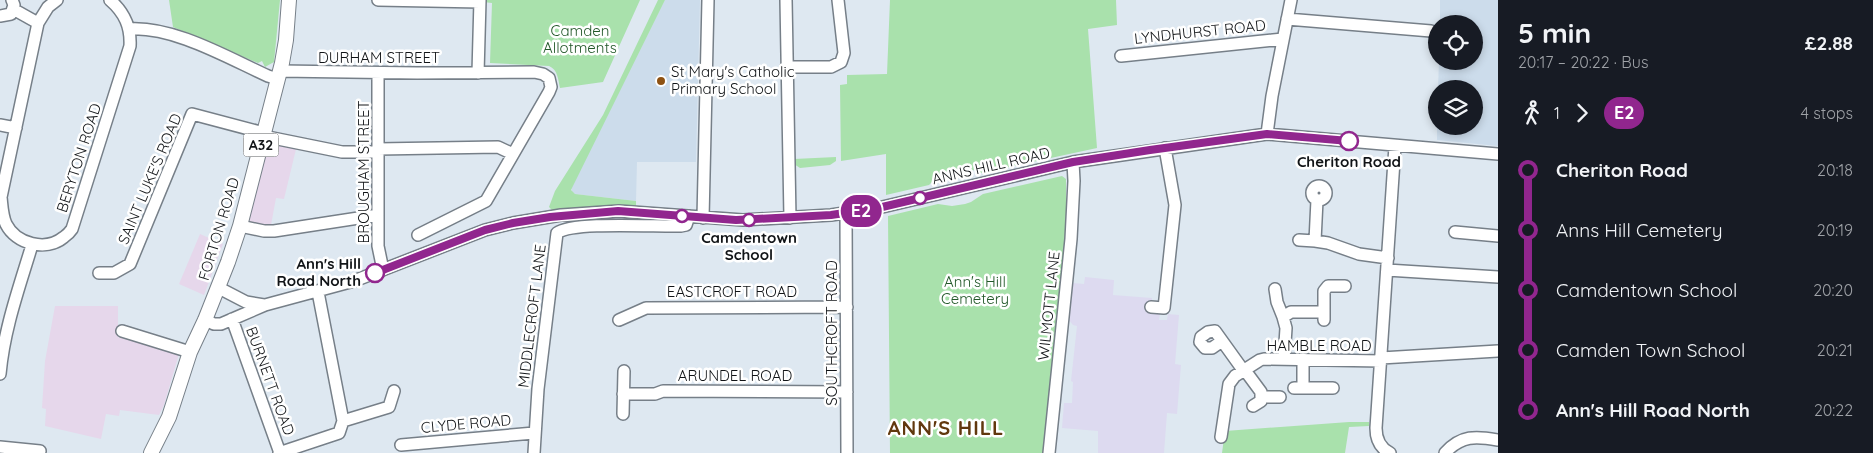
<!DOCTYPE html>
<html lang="en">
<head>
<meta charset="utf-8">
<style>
  body { margin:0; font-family:Quicksand,sans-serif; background:#242831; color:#f1f3f6; height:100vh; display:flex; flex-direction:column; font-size:19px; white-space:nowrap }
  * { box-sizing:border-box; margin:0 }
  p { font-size:16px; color:#9ea1a6 }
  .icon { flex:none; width:28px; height:28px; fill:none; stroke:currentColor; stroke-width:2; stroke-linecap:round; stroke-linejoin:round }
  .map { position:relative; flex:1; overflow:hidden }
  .panel { display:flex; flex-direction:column; background:#171b24; width:375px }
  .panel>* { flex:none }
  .badge { padding:0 10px; border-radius:16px; font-size:18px; line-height:32px }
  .fabs { position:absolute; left:1428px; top:15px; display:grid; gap:10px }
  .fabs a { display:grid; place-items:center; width:55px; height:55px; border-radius:50%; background:#171b24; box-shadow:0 2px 8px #0003; font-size:25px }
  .map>.badge { position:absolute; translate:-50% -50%; box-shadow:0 0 0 2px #fff }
  .legs { display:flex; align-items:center; gap:8px; height:55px; padding:0 20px; font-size:16px }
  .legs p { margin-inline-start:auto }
  .summary { display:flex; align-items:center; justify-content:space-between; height:85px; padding:0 20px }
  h1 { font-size:28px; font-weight:700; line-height:38px }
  ul { padding:0 20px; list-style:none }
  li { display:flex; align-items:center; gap:18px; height:60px; font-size:19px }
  li i { display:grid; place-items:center; width:8px; height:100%; margin:0 6px; background:currentColor }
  li i::after { content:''; width:12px; height:12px; margin:-6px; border:4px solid; border-radius:50%; background:#171b24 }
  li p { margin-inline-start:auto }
  li:first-child i { background:linear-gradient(#0000 50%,currentColor 0) }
  li:last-child i { background:linear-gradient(currentColor 50%,#0000 0) }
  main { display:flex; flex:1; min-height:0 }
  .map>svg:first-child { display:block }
  .commercial { fill:#e6d7eb }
  .industrial { fill:#dddaf0 }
  .built { fill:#ccdceb }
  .green { fill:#a9e1ac }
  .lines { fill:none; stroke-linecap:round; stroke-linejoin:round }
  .minor-casing { stroke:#767f88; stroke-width:14 }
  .major-casing { stroke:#767f88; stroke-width:16 }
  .minor { stroke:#fff; stroke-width:11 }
  .major { stroke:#fff; stroke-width:14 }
  .line-1-casing { stroke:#fff; stroke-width:11 }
  .line-1 { stroke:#91268e; stroke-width:8 }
  .poi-dot { fill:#8e5212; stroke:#fff; stroke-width:2 }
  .stop-1-dot { fill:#fff; stroke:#91268e; stroke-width:2.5 }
  .labels { text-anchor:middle; stroke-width:5; stroke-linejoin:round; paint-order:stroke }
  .shield { fill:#fff; stroke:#585a5d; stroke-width:1 }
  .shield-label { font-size:14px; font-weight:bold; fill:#111417 }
  .park-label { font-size:15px; fill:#225829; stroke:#fff }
  .street-label { font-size:15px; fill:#111417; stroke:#fff }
  .poi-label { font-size:15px; fill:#111417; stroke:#fff; text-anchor:start }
  .stop-label { font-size:15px; font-weight:bold; fill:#111417; stroke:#fff }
  .district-label { font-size:20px; font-weight:bold; letter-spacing:1px; fill:#61380e; stroke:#fff }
</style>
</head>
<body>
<main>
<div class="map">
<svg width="1498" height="453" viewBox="0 0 1498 453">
  <rect width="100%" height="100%" fill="#dee8f1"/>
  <!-- commercial -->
  <path class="commercial" d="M269,139L297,145L284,199L276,198L271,225H264L247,221Z
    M200,234L223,244L204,295L179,284Z
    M55,306H118V337L179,354L164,405L159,415L120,410L119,416L106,414L101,439L45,426L46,409L42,408L45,361Z"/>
  <!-- industrial -->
  <path class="industrial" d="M1085,277L1114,280L1113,295L1152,298L1151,313L1160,314L1159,320H1167L1168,314L1179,315L1175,364L1181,365L1177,414L1167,413L1164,453H1098V431L1062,428L1064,403H1072L1073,382L1071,381L1077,326L1073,325L1069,320L1073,283L1084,284Z"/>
  <!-- built -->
  <path class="built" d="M665,0H700L696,162H637L636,201L575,194L572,192L571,187Z
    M1440,0H1498V146L1437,140V126H1474V89H1438L1439,61H1474V24H1440Z"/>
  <!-- green -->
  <path class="green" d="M169,0H280L274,62L265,67L262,61L258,63L173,27Z
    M483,0H640L603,82L560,88C558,79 558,70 549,66L490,63L492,3L483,2Z
    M658,0H665L571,190L575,194L636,201V207L552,210L549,207L555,191L603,115Z
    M890,0H1116L1117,25L1088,29L1097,148L981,173L970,169L938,176L929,185L886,195V154L841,161L840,85L847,84V75L887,74Z
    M836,157V161L830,165L800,168L794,164V159Z
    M1062,176L1066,179V244L1046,453H890L888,216L938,204L952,206L965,204L971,202L983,194Z
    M1349,422H1369V426L1349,427L1345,453H1222L1225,431Z"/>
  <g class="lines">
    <defs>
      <path id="minor" d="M57,0L48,7L38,23L1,197C2,206 2,215 6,224C16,244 46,252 64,237C67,235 70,232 72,229L130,46C131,27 125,13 110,0
        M378,0L480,2
        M786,0L790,218
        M13,9L38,23
        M0,16L11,14L14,5L12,0
        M1287,19L1431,31
        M129,29C174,26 228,58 268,76L278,79
        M1121,56L1283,39
        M786,67H831L841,62L844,53L838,0
        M280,71L417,73L534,72L543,74L549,78L551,87L549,92L486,201L418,235
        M378,73V246L383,270
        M478,73L480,0
        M0,125L16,128
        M1267,134L1272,96L1291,0
        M263,136L342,152H378
        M378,149L498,147L513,154
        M1312 193a7 7 0 1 1 14 0a7 7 0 1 1-14 0Z
        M1317,200L1315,241L1328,243L1359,254L1388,258
        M846,213L847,453
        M703,218L708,0
        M240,226L264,231H274L378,215
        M1455,232L1498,236
        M1299,240L1315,241
        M1387,270L1498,277
        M99,273H114L130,264L192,114L264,133
        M219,288L246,302L264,305
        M1275,289L1277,302L1283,317
        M1151,307L1164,308L1175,205L1165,148
        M232,319L280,453
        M205,320L214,324H221L265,305L354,281L485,230L513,223L561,215L619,211L743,220L831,215L878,208L1073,162L1267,134L1498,154
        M619,320L646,308L847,307
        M1324,320V291L1328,286H1345
        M122,331L190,352
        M1222,341L1212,348H1205L1200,342L1201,337L1208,332L1215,331L1243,370
        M1381,358L1498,351
        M1284,359L1286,328L1283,317L1291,312H1324
        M1244,369L1261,392V401L1253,406
        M0,374C4,329 19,288 32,245
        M1294,388H1333
        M1303,388V359
        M623,394H655L663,391L847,392
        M1261,397H1280
        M623,414L624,371
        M343,421L389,407L394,391
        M1221,437L1229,384L1235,376L1260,360L1264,359L1381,361
        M401,445L534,433
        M0,447L40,451
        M279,453L339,433L343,421L318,292
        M534,453L538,389L557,233C573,221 658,227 681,226L686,225L689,216
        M1049,453L1071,239L1074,181L1073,162
        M1390,453C1380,448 1376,439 1376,428L1395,146
        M1445,453C1461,435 1476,436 1498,440"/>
      <path id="major" d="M151,453L169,417L190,352L205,320L228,262L240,226L282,63L286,40L289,0"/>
    </defs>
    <!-- minor casing -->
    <use href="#minor" class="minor-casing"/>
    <!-- major casing -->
    <use href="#major" class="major-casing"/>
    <!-- minor -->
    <use href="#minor" class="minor"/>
    <!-- major -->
    <use href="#major" class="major"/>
  </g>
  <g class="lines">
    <defs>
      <path id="line-1" d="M375,273L485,230L513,223L550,217L618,211L736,220L831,215L878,208L1073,162L1150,150L1267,134L1349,141"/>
    </defs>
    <!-- line-1 casing -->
    <use href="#line-1" class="line-1-casing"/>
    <!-- line-1 -->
    <use href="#line-1" class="line-1"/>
  </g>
  <!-- markers -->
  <circle class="poi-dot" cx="661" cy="81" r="5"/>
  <g class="stop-1-dot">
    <circle cx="1349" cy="141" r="9"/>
    <circle cx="920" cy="198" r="6"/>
    <circle cx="682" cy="216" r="6"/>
    <circle cx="749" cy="220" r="6"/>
    <circle cx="375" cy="273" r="9"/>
  </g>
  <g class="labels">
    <!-- shield labels -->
    <rect class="shield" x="243.5" y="133.5" width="35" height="23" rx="4"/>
    <g class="shield-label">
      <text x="261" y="150">A32</text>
    </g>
    <!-- park labels -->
    <g class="park-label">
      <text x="580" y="36">Camden<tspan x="580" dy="17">Allotments</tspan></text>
      <text x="975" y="287">Ann's Hill<tspan x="975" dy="17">Cemetery</tspan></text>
    </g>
    <!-- street labels -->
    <g class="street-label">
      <text transform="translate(1200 32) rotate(-6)" y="5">LYNDHURST ROAD</text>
      <text x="379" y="63">DURHAM STREET</text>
      <text transform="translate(79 158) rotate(-72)" y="5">BERYTON ROAD</text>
      <text transform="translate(991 166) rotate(-13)" y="5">ANNS HILL ROAD</text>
      <text transform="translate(364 172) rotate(-90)" y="5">BROUGHAM STREET</text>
      <text transform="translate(150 179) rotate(-67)" y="5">SAINT LUKE'S ROAD</text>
      <text transform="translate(219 229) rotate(-73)" y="5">FORTON ROAD</text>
      <text x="732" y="297">EASTCROFT ROAD</text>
      <text transform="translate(1049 306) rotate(-84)" y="5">WILMOTT LANE</text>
      <text transform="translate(532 316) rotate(-83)" y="5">MIDDLECROFT LANE</text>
      <text transform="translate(832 333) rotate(-90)" y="5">SOUTHCROFT ROAD</text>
      <text x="1319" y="351">HAMBLE ROAD</text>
      <text x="735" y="381">ARUNDEL ROAD</text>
      <text transform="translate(270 381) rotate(70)" y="5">BURNETT ROAD</text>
      <text transform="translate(466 424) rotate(-5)" y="5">CLYDE ROAD</text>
    </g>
    <!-- poi labels -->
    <g class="poi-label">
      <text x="671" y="77">St Mary's Catholic<tspan x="671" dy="17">Primary School</tspan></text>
    </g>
    <!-- stop labels -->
    <g class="stop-label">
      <text x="1349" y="167">Cheriton Road</text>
      <text x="749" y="243">Camdentown<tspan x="749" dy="17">School</tspan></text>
      <text x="361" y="269" text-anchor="end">Ann's Hill<tspan x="361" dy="17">Road North</tspan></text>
    </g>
    <!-- district labels -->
    <g class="district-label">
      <text x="946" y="435">ANN'S HILL</text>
    </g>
  </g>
</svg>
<div class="fabs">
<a><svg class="icon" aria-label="locate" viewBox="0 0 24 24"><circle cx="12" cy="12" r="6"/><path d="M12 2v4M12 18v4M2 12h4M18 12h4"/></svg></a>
<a><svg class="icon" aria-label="layers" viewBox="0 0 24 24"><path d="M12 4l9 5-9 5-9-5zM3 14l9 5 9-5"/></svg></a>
</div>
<b class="badge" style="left:861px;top:211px;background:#91268e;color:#fff">E2</b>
</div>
<section class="panel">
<div class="summary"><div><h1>5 min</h1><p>20:17 – 20:22 · Bus</p></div><b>£2.88</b></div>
<div class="legs"><svg class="icon" aria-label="walk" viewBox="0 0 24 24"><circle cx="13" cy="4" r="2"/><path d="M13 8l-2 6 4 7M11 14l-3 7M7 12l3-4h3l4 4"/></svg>1<svg class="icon" aria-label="forward" viewBox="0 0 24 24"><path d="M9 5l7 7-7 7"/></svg><b class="badge" style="background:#91268e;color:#fff">E2</b><p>4 stops</p></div>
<ul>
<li><i style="color:#91268e"></i><b>Cheriton Road</b><p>20:18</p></li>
<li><i style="color:#91268e"></i><span>Anns Hill Cemetery</span><p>20:19</p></li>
<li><i style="color:#91268e"></i><span>Camdentown School</span><p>20:20</p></li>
<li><i style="color:#91268e"></i><span>Camden Town School</span><p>20:21</p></li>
<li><i style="color:#91268e"></i><b>Ann's Hill Road North</b><p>20:22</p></li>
</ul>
</section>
</main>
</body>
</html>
